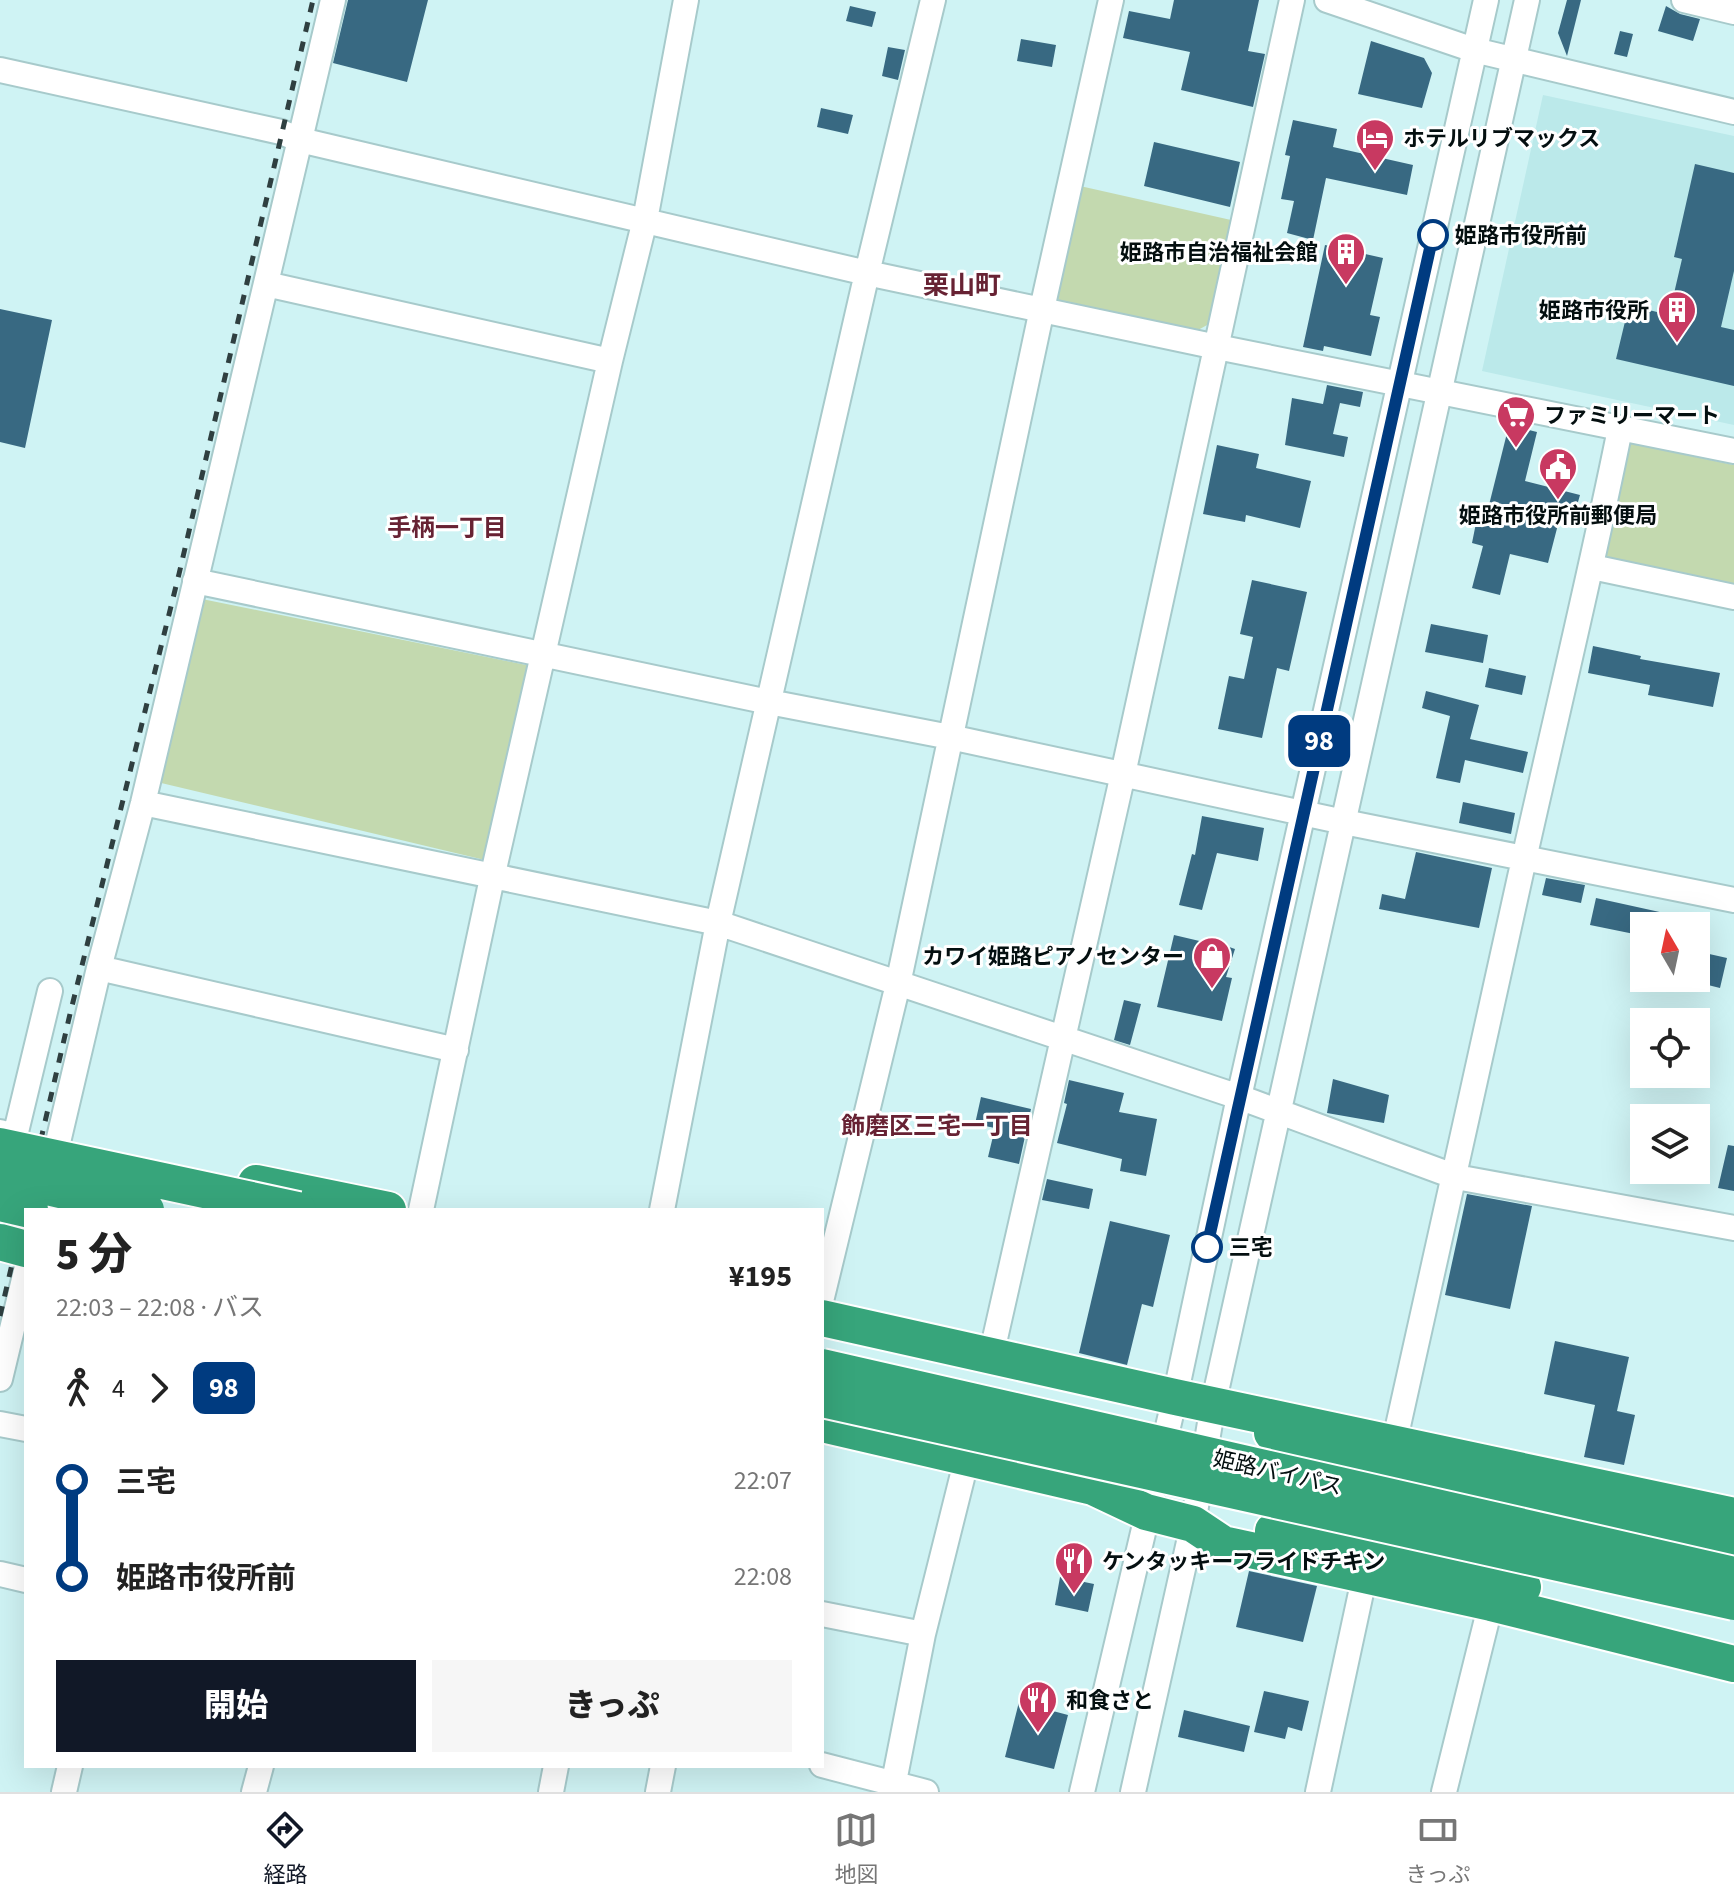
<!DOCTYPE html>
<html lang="ja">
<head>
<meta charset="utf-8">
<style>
  body { margin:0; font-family:"Source Sans 3","Noto Sans JP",sans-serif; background:#f6f6f6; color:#222; height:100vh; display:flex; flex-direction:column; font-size:30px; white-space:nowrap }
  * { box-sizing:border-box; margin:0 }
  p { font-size:26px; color:#767676 }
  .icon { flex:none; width:44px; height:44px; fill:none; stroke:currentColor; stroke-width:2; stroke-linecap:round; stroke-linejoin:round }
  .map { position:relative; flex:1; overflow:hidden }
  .drawer { position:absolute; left:24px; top:1208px; width:800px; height:560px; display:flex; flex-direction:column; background:#fff; border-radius:0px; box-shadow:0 8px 32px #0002 }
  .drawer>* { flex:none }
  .badge { padding:0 16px; border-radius:12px; font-size:28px; line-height:52px }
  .needle { width:52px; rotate:351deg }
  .controls { position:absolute; left:1630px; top:912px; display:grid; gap:16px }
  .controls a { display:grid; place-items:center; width:80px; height:80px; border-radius:0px; background:#fff; box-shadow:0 8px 32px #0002; font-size:40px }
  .map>.badge { position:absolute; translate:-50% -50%; box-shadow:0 0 0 4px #fff }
  .legs { display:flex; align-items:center; gap:12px; height:88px; padding:0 32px; font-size:26px }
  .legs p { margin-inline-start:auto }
  .head { display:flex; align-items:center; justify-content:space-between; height:136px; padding:0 32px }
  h1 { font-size:44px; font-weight:800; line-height:60px }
  .button { display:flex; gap:16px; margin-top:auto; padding:16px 32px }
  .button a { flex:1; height:92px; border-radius:0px; background:#111827; color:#fff; font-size:32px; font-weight:800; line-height:92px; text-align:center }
  .button a+a { background:#f6f6f6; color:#222 }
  ul { padding:0 32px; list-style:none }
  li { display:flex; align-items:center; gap:28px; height:96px; font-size:30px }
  li i { display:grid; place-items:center; width:12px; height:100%; margin:0 10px; background:currentColor }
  li i::after { content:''; width:20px; height:20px; margin:-10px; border:6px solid; border-radius:50%; background:#fff }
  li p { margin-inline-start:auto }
  li:first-child i { background:linear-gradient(#0000 50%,currentColor 0) }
  li:last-child i { background:linear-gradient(currentColor 50%,#0000 0) }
  .tab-bar { display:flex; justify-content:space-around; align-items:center; height:112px; border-top:2px solid #e0e0e0; background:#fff; font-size:22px; color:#767676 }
  .tab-bar a { display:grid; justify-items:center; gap:4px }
  .tab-bar .selected { color:#111827 }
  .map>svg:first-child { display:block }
  .built { fill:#bbe9ea }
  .green { fill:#c3d9af }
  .building { fill:#386982 }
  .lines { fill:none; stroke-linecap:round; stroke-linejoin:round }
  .minor-casing { stroke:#a7cacb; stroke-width:28 }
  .highway-casing { stroke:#fff; stroke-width:40 }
  .minor { stroke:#fff; stroke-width:24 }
  .highway { stroke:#37a57b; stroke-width:36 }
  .rail { stroke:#2f3f40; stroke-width:5; stroke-dasharray:10 10; stroke-linecap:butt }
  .highway-bridge-casing { stroke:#fff; stroke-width:40; stroke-linecap:butt }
  .highway-bridge { stroke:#37a57b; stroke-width:36 }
  .line-1-casing { stroke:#fff; stroke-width:18 }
  .line-1 { stroke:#003b80; stroke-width:12 }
  .stop-1-dot { fill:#fff; stroke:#003b80; stroke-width:4 }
  .labels { text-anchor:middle; stroke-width:6; stroke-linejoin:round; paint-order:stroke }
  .poi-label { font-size:22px; font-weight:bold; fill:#040f10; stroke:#fff; text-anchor:start }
  .stop-label { font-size:22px; font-weight:bold; fill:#040f10; stroke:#fff; text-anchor:start }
  .street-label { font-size:22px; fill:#040f10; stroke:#fff }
  .neighbourhood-label { font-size:24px; font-weight:bold; fill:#672233; stroke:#fff }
  .quarter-label { font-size:26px; font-weight:bold; fill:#672233; stroke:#fff }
</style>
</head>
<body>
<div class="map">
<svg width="1734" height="1792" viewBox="0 0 1734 1792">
  <rect width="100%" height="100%" fill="#cff3f4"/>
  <!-- built -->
  <path class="built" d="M1543,95L1734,136V425L1482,371Z"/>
  <!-- green -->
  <path class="green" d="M1080,186L1231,220L1209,324L1198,330L1062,304L1054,293Z
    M1629,443L1734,465V585L1604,557Z
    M197,598L531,666L489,861L157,782Z"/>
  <!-- building -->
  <path class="building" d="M348,0H428L407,82L333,63Z
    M1174,0H1259L1248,51L1265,54L1253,107L1181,90L1190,52L1123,38L1129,11L1170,19Z
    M1567,0H1581L1567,56L1558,33Z
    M850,6L876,12L872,27L846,21Z
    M1666,6L1680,14L1700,19L1693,41L1658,31Z
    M1620,31L1633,34L1627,57L1614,54Z
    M1021,39L1056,45L1052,67L1017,61Z
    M1371,41L1424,58L1432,73L1422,108L1358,94Z
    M888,47L905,50L898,80L882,76Z
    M821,108L853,115L848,134L817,127Z
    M1293,120L1337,129L1333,147L1413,165L1407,195L1326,178L1313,240L1287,233L1294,201L1281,199L1290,156L1285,155Z
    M1154,142L1240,162L1230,207L1144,186Z
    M1695,164L1734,173V271L1721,327L1734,330V386L1616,359L1629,305L1669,315L1682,259L1674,257Z
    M1325,245L1383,258L1370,315L1380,317L1371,356L1324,346L1323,351L1303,347Z
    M0,309L52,320L25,448L0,442Z
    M1327,385L1363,392L1360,407L1340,403L1333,434L1348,437L1344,457L1285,445L1292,398L1323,404Z
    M1509,425L1537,432L1525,481L1580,495L1574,516L1561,513L1548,563L1510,554L1500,595L1472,588L1483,546L1472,543L1476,523L1484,525Z
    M1217,445L1259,454L1256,468L1311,481L1300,528L1246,515L1245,522L1203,514Z
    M1252,580L1307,592L1289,671L1277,668L1262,738L1218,729L1229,676L1244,679L1253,637L1240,634Z
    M1431,624L1488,635L1483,663L1425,652Z
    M1593,646L1641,656L1640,659L1720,673L1713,707L1648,695L1650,685L1588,673Z
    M1489,668L1526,676L1522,695L1485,687Z
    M1426,691L1479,705L1470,739L1528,752L1523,773L1465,760L1460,783L1436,778L1450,716L1422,708Z
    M1463,802L1515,813L1511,834L1459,823Z
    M1202,816L1264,828L1258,861L1217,853L1202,910L1179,905L1192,854L1195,855Z
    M1416,852L1492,868L1479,928L1379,909L1382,894L1405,899Z
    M1546,878L1585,885L1581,903L1542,895Z
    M1596,898L1696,920V926H1644V936L1590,925Z
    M1174,935L1208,943L1209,940L1235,949L1226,977L1232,978L1222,1021L1157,1007Z
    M1696,951L1727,958L1720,988L1696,982Z
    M1124,1000L1141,1004L1130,1045L1114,1040Z
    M1333,1079L1389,1095L1384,1123L1327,1113Z
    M1069,1080L1124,1093L1119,1112L1157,1119L1146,1176L1120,1171L1122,1159L1057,1143L1067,1104L1064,1103Z
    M981,1097L1031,1109L1019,1164L988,1157L995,1128L975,1124Z
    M1728,1145L1734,1146V1191L1718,1188Z
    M1047,1179L1093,1189L1089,1209L1042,1200Z
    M1467,1194L1532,1206L1510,1309L1445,1295Z
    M1110,1221L1170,1235L1153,1307L1142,1304L1127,1365L1079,1353Z
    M1555,1341L1629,1357L1617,1411L1635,1415L1624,1465L1584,1457L1595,1405L1544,1394Z
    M1249,1571L1317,1586L1303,1642L1236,1627Z
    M1060,1577L1094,1584L1088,1612L1055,1605Z
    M1264,1691L1309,1701L1302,1731L1288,1727L1285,1739L1254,1732Z
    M1019,1702L1068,1715L1054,1769L1005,1757Z
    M1184,1710L1250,1726L1244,1752L1178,1737Z"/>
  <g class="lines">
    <defs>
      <path id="minor" d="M1327,0L1474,50L1734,112
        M1684,0L1734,12
        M0,70L281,132L300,140L867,273L1217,347L1734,451
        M266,284L610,361
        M1592,567L1734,597
        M195,581L769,702L950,737L1344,822L1734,900
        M143,803L718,923L1239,1097L1456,1177L1734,1228
        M99,968L456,1050
        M0,1132L15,1136L50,991
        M51,1172L99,968L143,803L333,0
        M421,1210L492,878L610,361L645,220L686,0
        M662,1210L718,923L867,273L933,0
        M822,1297L898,984L1042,309L1111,0
        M991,1356L1123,774L1292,0
        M0,1379L26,1271
        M0,1424L26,1429
        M1394,1444C1439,1249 1480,1054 1524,859C1556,716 1591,573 1620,429
        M0,1574L26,1580
        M822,1614L923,1634
        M822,1765L926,1792
        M64,1792L70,1766
        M254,1792L261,1766
        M551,1792L556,1766
        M658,1792L663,1766
        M892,1792L923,1634L962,1478
        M1082,1792L1175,1397L1239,1097L1486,0
        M1133,1792L1193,1524L1213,1405L1527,0
        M1318,1792L1365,1574
        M1444,1792L1491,1603"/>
      <path id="highway" d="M256,1183L388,1210
        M822,1318L1175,1397L1734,1516
        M822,1424L1093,1487L1146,1512L1193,1524L1223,1544L1491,1603L1734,1664
        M1272,1433L1336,1462L1734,1549
        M1273,1531L1399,1553L1523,1587"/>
    </defs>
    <!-- minor casing -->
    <use href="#minor" class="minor-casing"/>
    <!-- highway casing -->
    <use href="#highway" class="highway-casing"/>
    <!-- minor -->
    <use href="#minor" class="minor"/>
    <!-- highway -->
    <use href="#highway" class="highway"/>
    <!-- rail -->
    <path class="rail" d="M0,1316L70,1014L179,574L313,0"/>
    <defs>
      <path id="highway-bridge" d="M0,1146L298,1210
        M0,1176L146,1210
        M0,1203L30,1210
        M0,1242L26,1249
        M822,1367L1734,1575
        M822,1399L1734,1602"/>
    </defs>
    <!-- highway-bridge casing -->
    <use href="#highway-bridge" class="highway-bridge-casing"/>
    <!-- highway-bridge -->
    <use href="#highway-bridge" class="highway-bridge"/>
  </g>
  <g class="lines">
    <defs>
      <path id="line-1" d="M1207,1247L1433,235"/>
    </defs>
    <!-- line-1 casing -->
    <use href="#line-1" class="line-1-casing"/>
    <!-- line-1 -->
    <use href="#line-1" class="line-1"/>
  </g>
  <!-- icons -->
  <defs>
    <symbol id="hotel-pin" viewBox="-11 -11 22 30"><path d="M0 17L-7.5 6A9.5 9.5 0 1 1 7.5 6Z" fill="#c83961" stroke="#fff"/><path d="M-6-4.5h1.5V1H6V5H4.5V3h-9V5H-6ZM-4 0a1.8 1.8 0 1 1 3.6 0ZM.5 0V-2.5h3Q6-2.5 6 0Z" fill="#fff"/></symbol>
    <symbol id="building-pin" viewBox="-11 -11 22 30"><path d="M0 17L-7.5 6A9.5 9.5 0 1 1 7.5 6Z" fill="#c83961" stroke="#fff"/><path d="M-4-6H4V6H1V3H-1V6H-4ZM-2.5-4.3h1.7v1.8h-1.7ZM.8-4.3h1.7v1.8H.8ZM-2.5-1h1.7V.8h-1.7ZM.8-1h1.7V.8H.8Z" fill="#fff"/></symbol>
    <symbol id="supermarket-pin" viewBox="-11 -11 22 30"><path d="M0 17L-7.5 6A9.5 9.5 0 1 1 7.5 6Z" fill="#c83961" stroke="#fff"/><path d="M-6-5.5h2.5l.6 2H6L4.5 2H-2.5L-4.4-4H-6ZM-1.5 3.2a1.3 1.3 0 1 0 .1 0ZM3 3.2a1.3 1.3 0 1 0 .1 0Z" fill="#fff"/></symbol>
    <symbol id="civic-pin" viewBox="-11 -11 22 30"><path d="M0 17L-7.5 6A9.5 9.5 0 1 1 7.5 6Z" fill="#c83961" stroke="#fff"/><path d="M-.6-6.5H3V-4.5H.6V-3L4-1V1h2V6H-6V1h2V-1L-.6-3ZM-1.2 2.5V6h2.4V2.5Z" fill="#fff"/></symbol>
    <symbol id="shop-pin" viewBox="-11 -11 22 30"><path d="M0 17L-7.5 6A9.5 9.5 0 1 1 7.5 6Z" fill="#c83961" stroke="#fff"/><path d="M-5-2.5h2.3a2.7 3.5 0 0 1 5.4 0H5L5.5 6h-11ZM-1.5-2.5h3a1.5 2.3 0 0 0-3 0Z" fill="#fff"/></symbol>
    <symbol id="restaurant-pin" viewBox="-11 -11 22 30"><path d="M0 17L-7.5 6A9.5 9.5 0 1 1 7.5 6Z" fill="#c83961" stroke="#fff"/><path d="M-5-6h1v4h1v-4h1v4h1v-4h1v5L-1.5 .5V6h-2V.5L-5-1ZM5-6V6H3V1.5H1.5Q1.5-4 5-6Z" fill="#fff"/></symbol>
  </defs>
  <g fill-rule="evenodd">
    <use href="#hotel-pin" x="1353" y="116" width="44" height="60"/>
    <use href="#building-pin" x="1324" y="230" width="44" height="60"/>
    <use href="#building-pin" x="1655" y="288" width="44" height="60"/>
    <use href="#supermarket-pin" x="1494" y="393" width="44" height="60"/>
    <use href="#civic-pin" x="1536" y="445" width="44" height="60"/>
    <use href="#shop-pin" x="1190" y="934" width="44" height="60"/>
    <use href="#restaurant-pin" x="1052" y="1539" width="44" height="60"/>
    <use href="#restaurant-pin" x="1016" y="1678" width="44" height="60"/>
  </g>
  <!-- markers -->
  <g class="stop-1-dot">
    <circle cx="1433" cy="235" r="14"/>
    <circle cx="1207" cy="1247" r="14"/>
  </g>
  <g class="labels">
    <!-- poi labels -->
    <g class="poi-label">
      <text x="1403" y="146">ホテルリブマックス</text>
      <text x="1318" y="260" text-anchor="end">姫路市自治福祉会館</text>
      <text x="1649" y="318" text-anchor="end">姫路市役所</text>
      <text x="1544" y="423">ファミリーマート</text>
      <text x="1558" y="523" text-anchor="middle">姫路市役所前郵便局</text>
      <text x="1184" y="964" text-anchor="end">カワイ姫路ピアノセンター</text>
      <text x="1102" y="1569">ケンタッキーフライドチキン</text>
      <text x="1066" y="1708">和食さと</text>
    </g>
    <!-- stop labels -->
    <g class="stop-label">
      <text x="1455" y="243">姫路市役所前</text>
      <text x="1229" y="1255">三宅</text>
    </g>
    <!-- street labels -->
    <g class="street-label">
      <text transform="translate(1278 1472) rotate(13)" y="8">姫路バイパス</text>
    </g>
    <!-- neighbourhood labels -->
    <g class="neighbourhood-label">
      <text x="447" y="536">手柄一丁目</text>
      <text x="937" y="1134">飾磨区三宅一丁目</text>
    </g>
    <!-- quarter labels -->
    <g class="quarter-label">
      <text x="962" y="294">栗山町</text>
    </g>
  </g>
</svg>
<div class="controls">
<a><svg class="needle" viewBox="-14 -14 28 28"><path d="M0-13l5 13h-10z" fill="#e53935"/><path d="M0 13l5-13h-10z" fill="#767676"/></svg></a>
<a><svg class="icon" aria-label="locate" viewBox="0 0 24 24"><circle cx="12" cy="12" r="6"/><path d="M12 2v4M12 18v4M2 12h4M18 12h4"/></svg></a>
<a><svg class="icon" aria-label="layers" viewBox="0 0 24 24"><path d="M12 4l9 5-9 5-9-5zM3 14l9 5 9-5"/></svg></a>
</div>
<b class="badge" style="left:1319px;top:741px;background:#003b80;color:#fff">98</b>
<section class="drawer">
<div class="head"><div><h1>5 分</h1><p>22:03 – 22:08 · バス</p></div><b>¥195</b></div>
<div class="legs"><svg class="icon" aria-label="walk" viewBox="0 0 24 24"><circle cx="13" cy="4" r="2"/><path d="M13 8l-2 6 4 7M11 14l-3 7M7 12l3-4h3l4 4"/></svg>4<svg class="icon" aria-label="forward" viewBox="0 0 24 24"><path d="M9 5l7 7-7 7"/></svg><b class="badge" style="background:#003b80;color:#fff">98</b></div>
<ul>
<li><i style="color:#003b80"></i><b>三宅</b><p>22:07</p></li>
<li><i style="color:#003b80"></i><b>姫路市役所前</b><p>22:08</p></li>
</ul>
<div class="button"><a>開始</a><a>きっぷ</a></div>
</section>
</div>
<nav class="tab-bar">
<a class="selected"><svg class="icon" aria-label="directions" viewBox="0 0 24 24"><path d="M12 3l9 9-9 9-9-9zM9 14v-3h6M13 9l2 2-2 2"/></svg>経路</a>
<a><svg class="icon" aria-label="map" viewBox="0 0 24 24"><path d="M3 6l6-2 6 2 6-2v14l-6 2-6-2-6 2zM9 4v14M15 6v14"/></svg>地図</a>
<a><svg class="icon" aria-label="tickets" viewBox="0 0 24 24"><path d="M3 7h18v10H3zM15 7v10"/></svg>きっぷ</a>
</nav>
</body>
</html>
